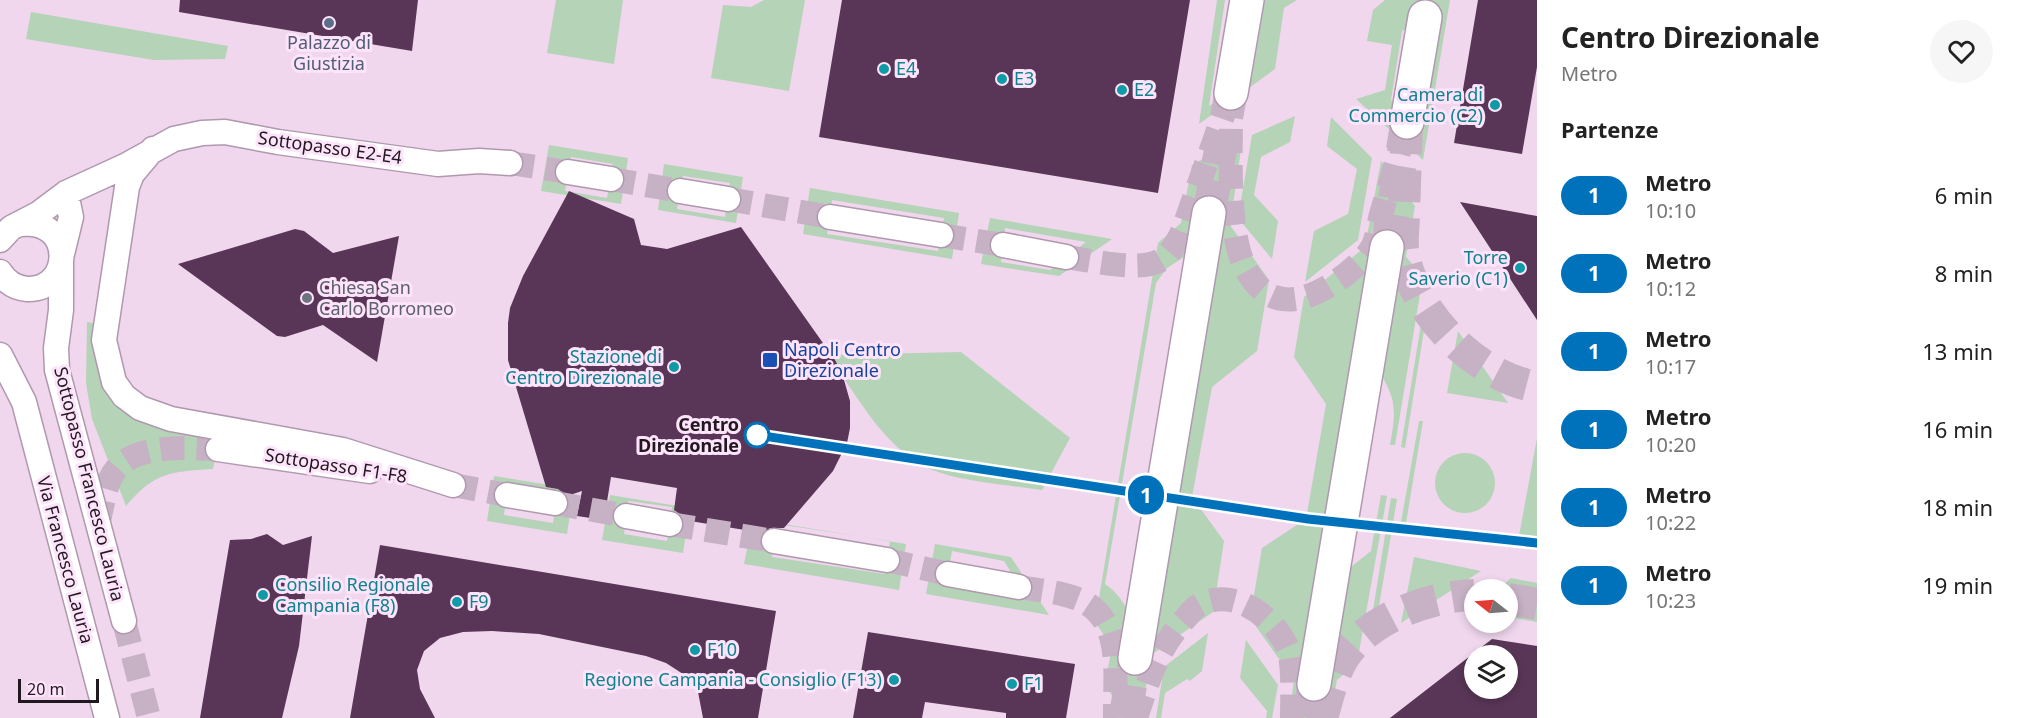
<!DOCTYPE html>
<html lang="it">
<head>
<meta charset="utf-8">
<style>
  body { margin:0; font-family:"Noto Sans",sans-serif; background:#f6f6f6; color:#222; height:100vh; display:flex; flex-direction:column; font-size:22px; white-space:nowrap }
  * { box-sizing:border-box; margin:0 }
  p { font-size:20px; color:#767676 }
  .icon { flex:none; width:33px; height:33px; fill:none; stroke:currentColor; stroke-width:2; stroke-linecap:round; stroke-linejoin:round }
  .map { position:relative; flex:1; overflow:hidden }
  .details { display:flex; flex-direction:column; background:#fff; width:480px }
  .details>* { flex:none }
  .badge { padding:0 12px; border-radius:20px; font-size:21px; line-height:39px }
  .needle { width:39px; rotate:287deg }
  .tools { position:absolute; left:1464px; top:579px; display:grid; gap:12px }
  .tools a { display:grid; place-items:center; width:54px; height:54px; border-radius:50%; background:#fff; box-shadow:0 3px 9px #0003; font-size:30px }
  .scale { position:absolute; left:18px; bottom:15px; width:81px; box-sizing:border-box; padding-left:6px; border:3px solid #211820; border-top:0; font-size:16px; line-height:21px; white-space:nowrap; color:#211820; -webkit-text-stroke:4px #fee4fb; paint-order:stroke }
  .map>.badge { position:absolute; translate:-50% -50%; box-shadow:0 0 0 3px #fff }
  h2 { padding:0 24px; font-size:22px; line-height:54px }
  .round { display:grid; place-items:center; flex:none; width:63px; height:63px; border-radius:32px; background:#f6f6f6 }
  .summary { display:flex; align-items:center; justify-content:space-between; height:102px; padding:0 24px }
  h1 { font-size:28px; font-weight:700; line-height:45px }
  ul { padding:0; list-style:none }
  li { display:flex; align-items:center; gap:18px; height:78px; padding:0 24px }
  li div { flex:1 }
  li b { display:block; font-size:22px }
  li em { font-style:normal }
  li .badge { min-width:66px; font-weight:700; text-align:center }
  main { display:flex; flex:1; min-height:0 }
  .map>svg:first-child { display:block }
  .green { fill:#b4d3b7; fill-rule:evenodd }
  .building { fill:#593657; fill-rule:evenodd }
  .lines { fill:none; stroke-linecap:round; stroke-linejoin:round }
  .minor-tunnel { stroke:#c7b1c5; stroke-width:24; stroke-dasharray:24 12; stroke-linecap:butt }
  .tertiary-tunnel { stroke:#c7b1c5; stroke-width:32; stroke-dasharray:32 16; stroke-linecap:butt }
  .secondary-tunnel { stroke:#c7b1c5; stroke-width:33; stroke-dasharray:33 16; stroke-linecap:butt }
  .minor-casing { stroke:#b098ae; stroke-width:27 }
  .secondary-casing { stroke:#b098ae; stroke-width:36 }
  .minor { stroke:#fff; stroke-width:24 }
  .secondary { stroke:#fff; stroke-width:33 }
  .line-casing { stroke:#fff; stroke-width:14 }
  .line { stroke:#0072bc; stroke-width:9 }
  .service-dot { fill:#5c6f8a; stroke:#fee4fb; stroke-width:2 }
  .culture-dot { fill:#0f9aa8; stroke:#fee4fb; stroke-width:2 }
  .worship-dot { fill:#6b7280; stroke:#fee4fb; stroke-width:2 }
  .transit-dot { fill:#1a4fb4; stroke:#fee4fb; stroke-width:2 }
  .stop-dot { fill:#fff; stroke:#0072bc; stroke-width:3 }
  .labels { text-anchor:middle; stroke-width:6; stroke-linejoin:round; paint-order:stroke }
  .service-label { font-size:18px; fill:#4e5e75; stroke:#fee4fb }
  .culture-label { font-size:18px; fill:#0d838f; stroke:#fee4fb; text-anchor:start }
  .street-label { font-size:18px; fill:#211820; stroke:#fee4fb }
  .worship-label { font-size:18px; fill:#5b616d; stroke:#fee4fb; text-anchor:start }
  .transit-label { font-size:18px; fill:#164399; stroke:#fee4fb; text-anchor:start }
  .stop-label { font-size:18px; font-weight:bold; fill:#211820; stroke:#fee4fb; text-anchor:end }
</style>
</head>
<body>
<main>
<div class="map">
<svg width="1537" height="718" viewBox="0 0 1537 718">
  <rect width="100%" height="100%" fill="#f0d7ee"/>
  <!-- green -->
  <path class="green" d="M556,0H623L614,64L547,53Z
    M764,0H805L789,91L711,78L723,5L751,7Z
    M1217,0H1225L1209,106L1252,77L1265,0H1297L1284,8L1275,69L1199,124Z
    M1385,0H1450L1423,160L1356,99L1385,90L1392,45L1367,41L1373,10ZM1440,9L1417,134L1391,100L1402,31Z
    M31,12L228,46L225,59L154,60L26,39Z
    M1295,116L1290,142L1261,157L1254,195L1278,221L1272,259L1238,218L1252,135Z
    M1331,117L1372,158L1358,240L1305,282L1314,231L1348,214L1357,169L1327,146Z
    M1243,136L1230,225L1269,280L1257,351L1212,387L1192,497L1224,541L1213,612L1151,655L1141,718H1125L1105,684L1112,647L1095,622L1158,243L1181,223L1192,165ZM1224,198V199L1144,671C1136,640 1134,603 1105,584L1156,283L1167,268L1187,255L1209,213Z
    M549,145L628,158L621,204L541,191ZM571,157L613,164L607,198L565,191Z
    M1381,161L1415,206L1406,257L1423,276L1395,445H1390C1397,406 1396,399 1376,366L1396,261L1373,227L1296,696L1326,676L1342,574L1371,551L1381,495L1387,496L1357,663L1337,680L1330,718H1289L1294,680L1250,618L1262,548L1306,519L1326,404L1294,357L1304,297L1365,247Z
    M664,164L743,177L736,223L658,210ZM683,176L730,183L725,217L677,209Z
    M810,188L959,213L952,259L803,234ZM832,200L944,218L938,251L827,234Z
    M990,218L1112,239L1059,276L981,264ZM1005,228L1086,242L1050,270L1001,262Z
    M1422,318H1426L1405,448L1401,447Z
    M87,322L98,324L114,398L220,434L213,469C169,472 155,472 126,506L92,419L86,383Z
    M1458,331L1508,403L1447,393Z
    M961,352L1070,438L1042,490C1009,485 973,483 941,473C888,457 859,398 828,355Z
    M1419,421H1423L1405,529L1400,528Z
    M1537,438V550L1517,547Z
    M1435 483a30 30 0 1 1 60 0a30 30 0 1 1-60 0Z
    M494,476L574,489L567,534L487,521ZM508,482L558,490L553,523L504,515Z
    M610,495L690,508L683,553L602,540ZM628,501L672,507L667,541L624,534Z
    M1391,498L1397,499L1375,630L1370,629Z
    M753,519L906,544L899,590L744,564ZM777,524L890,541L885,574L772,557Z
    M935,544L1011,557L1049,615L926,594ZM952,551L1004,561L1028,600L946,584Z
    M1414,557L1481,571L1401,623Z
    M1511,578L1537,583V622L1508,617V590L1499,589Z
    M1208,633L1202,671L1190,681L1187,679L1165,693L1161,718H1156L1164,667Z
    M1246,640L1278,685L1272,718H1266L1267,711L1240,678Z"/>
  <!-- building -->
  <path class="building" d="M180,0H418L412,51L179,12Z
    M842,0H1190L1158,193L819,137Z
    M1478,0H1537V67L1522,154L1454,143Z
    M569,191L634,219L641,245L667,249L741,227L835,360L842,373L850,401V428L847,443L833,471L784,528H770L763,533L684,520L680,514L674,510L677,488L611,477L604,520L577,516L582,491L567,496L558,489L546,487L508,360V323L510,308L523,276Z
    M1460,202L1537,216V320Z
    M295,229L304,231L333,253L399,236L377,362L323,325L285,337L277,336L178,264Z
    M267,534L283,545L312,536L299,646L282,718H200L230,540L251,539Z
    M380,545L776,611L758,718H703L698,692L683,674L666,663L646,656L539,634L492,631L463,632L440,638L424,651L417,670L420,689L435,718H350Z
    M868,632L1075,664L1066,718H1006V713L925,702L922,718H853Z
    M1492,639L1537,646V718H1390ZM1474,656H1508V688H1474Z"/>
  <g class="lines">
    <!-- minor-tunnel -->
    <path class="minor-tunnel" d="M1231,93C1232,138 1225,231 1246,269C1271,316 1310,301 1345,275C1353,268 1365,259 1371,249C1377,240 1378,225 1381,214C1390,184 1399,153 1407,122
      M510,163L568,172
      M611,179L680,191
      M728,199L830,217
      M941,235L1003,245
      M1066,257C1090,260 1137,272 1159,261C1170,256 1177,242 1182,232L1225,110
      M453,485L507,495
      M555,503L626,516
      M98,524C102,510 104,492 110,479C126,442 185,448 218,449
      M670,524L774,541
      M887,560L948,574
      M1019,587C1038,590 1060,592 1078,599C1125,618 1114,676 1115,718
      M124,621L149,718
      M1136,718C1148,681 1157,650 1184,620C1188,616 1192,610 1196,607C1231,584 1274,616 1288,649C1294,664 1292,701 1292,718"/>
    <!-- tertiary-tunnel -->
    <path class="tertiary-tunnel" d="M1407,122C1406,153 1405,183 1404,214C1404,227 1401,242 1404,255C1415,315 1477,377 1537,387
      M1508,599L1537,604
      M1322,718C1328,698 1333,674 1344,657C1369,618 1430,596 1474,595"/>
    <!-- secondary-tunnel -->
    <path class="secondary-tunnel" d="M1209,213L1231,93
      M1387,247L1407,122
      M1125,718L1135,658
      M1309,718L1314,684"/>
    <defs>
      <path id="minor" d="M153,149L132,174L127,187L104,340L114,382L124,396L140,408L171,419L343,450L453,485
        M568,172L611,179
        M680,191L728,199
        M830,217L941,235
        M0,240L11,228L38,214L66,193L125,166L174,139L202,133L225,132L278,142L438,164L479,161L510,163
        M1003,245L1066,257
        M62,254L71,217L66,193
        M61,263V310L56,348L57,370L124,621
        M0,272C6,282 15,288 27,289C73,291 75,218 21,224
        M0,355L24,402L107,718
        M218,449L370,471
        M507,495L555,503
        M626,516L670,524
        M774,541L887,560
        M948,574L1019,587"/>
      <path id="secondary" d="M1231,93L1247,0
        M1407,122L1425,17
        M1135,658L1209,213
        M1314,684L1387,247"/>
    </defs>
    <!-- minor casing -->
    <use href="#minor" class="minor-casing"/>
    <!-- secondary casing -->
    <use href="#secondary" class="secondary-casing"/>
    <!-- minor -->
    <use href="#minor" class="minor"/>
    <!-- secondary -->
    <use href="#secondary" class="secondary"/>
  </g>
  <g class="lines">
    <defs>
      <path id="line" d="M757,435L1308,519L1537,543"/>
    </defs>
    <!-- line casing -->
    <use href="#line" class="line-casing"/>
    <!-- line -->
    <use href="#line" class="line"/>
  </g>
  <!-- markers -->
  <circle class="service-dot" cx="329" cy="23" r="6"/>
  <g class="culture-dot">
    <circle cx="884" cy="69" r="6"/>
    <circle cx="1002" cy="79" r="6"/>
    <circle cx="1122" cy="90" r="6"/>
    <circle cx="1495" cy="105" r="6"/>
    <circle cx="1520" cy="268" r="6"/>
    <circle cx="674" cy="367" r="6"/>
    <circle cx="263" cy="595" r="6"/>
    <circle cx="457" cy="602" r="6"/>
    <circle cx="695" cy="650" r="6"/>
    <circle cx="894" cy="680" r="6"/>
    <circle cx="1012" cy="684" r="6"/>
  </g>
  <circle class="worship-dot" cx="307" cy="298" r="6"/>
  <rect class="transit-dot" x="762" y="352" width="16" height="16" rx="3"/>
  <circle class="stop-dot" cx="757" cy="435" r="12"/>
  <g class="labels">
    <!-- service labels -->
    <g class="service-label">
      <text x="329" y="49">Palazzo di<tspan x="329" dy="21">Giustizia</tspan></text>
    </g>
    <!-- culture labels -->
    <g class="culture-label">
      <text x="896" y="75">E4</text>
      <text x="1014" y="85">E3</text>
      <text x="1134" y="96">E2</text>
      <text x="1483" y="101" text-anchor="end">Camera di<tspan x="1483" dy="21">Commercio (C2)</tspan></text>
      <text x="1508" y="264" text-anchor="end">Torre<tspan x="1508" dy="21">Saverio (C1)</tspan></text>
      <text x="662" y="363" text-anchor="end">Stazione di<tspan x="662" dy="21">Centro Direzionale</tspan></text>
      <text x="275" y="591">Consilio Regionale<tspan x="275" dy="21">Campania (F8)</tspan></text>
      <text x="469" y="608">F9</text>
      <text x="707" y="656">F10</text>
      <text x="882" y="686" text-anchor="end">Regione Campania - Consiglio (F13)</text>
      <text x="1024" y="690">F1</text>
    </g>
    <!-- street labels -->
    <g class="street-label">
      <text transform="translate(330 148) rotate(8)" y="6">Sottopasso E2-E4</text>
      <text transform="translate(336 466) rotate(9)" y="6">Sottopasso F1-F8</text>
      <text transform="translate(89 484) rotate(76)" y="6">Sottopasso Francesco Lauria</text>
      <text transform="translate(65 560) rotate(75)" y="6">Via Francesco Lauria</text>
    </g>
    <!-- worship labels -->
    <g class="worship-label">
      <text x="319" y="294">Chiesa San<tspan x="319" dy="21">Carlo Borromeo</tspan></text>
    </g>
    <!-- transit labels -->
    <g class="transit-label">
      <text x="784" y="356">Napoli Centro<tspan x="784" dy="21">Direzionale</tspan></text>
    </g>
    <!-- stop labels -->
    <g class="stop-label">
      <text x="739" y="431">Centro<tspan x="739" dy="21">Direzionale</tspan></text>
    </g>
  </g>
</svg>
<div class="tools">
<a><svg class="needle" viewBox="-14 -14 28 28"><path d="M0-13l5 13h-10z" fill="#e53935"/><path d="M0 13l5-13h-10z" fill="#767676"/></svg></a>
<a><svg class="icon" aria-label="layers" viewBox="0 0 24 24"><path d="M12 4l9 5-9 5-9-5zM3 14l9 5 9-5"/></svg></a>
</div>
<div class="scale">20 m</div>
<b class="badge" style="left:1146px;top:495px;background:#0072bc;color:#fff">1</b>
</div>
<section class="details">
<div class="summary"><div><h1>Centro Direzionale</h1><p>Metro</p></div><a class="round"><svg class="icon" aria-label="heart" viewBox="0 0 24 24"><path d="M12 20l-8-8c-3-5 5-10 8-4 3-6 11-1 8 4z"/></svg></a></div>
<h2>Partenze</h2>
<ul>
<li><span class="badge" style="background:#0072bc;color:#fff">1</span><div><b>Metro</b><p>10:10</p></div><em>6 min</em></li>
<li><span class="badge" style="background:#0072bc;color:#fff">1</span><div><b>Metro</b><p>10:12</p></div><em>8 min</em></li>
<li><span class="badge" style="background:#0072bc;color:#fff">1</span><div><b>Metro</b><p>10:17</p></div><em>13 min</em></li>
<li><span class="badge" style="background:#0072bc;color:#fff">1</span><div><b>Metro</b><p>10:20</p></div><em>16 min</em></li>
<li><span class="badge" style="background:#0072bc;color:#fff">1</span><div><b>Metro</b><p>10:22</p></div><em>18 min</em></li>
<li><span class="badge" style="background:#0072bc;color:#fff">1</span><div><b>Metro</b><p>10:23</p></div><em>19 min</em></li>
</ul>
</section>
</main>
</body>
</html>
